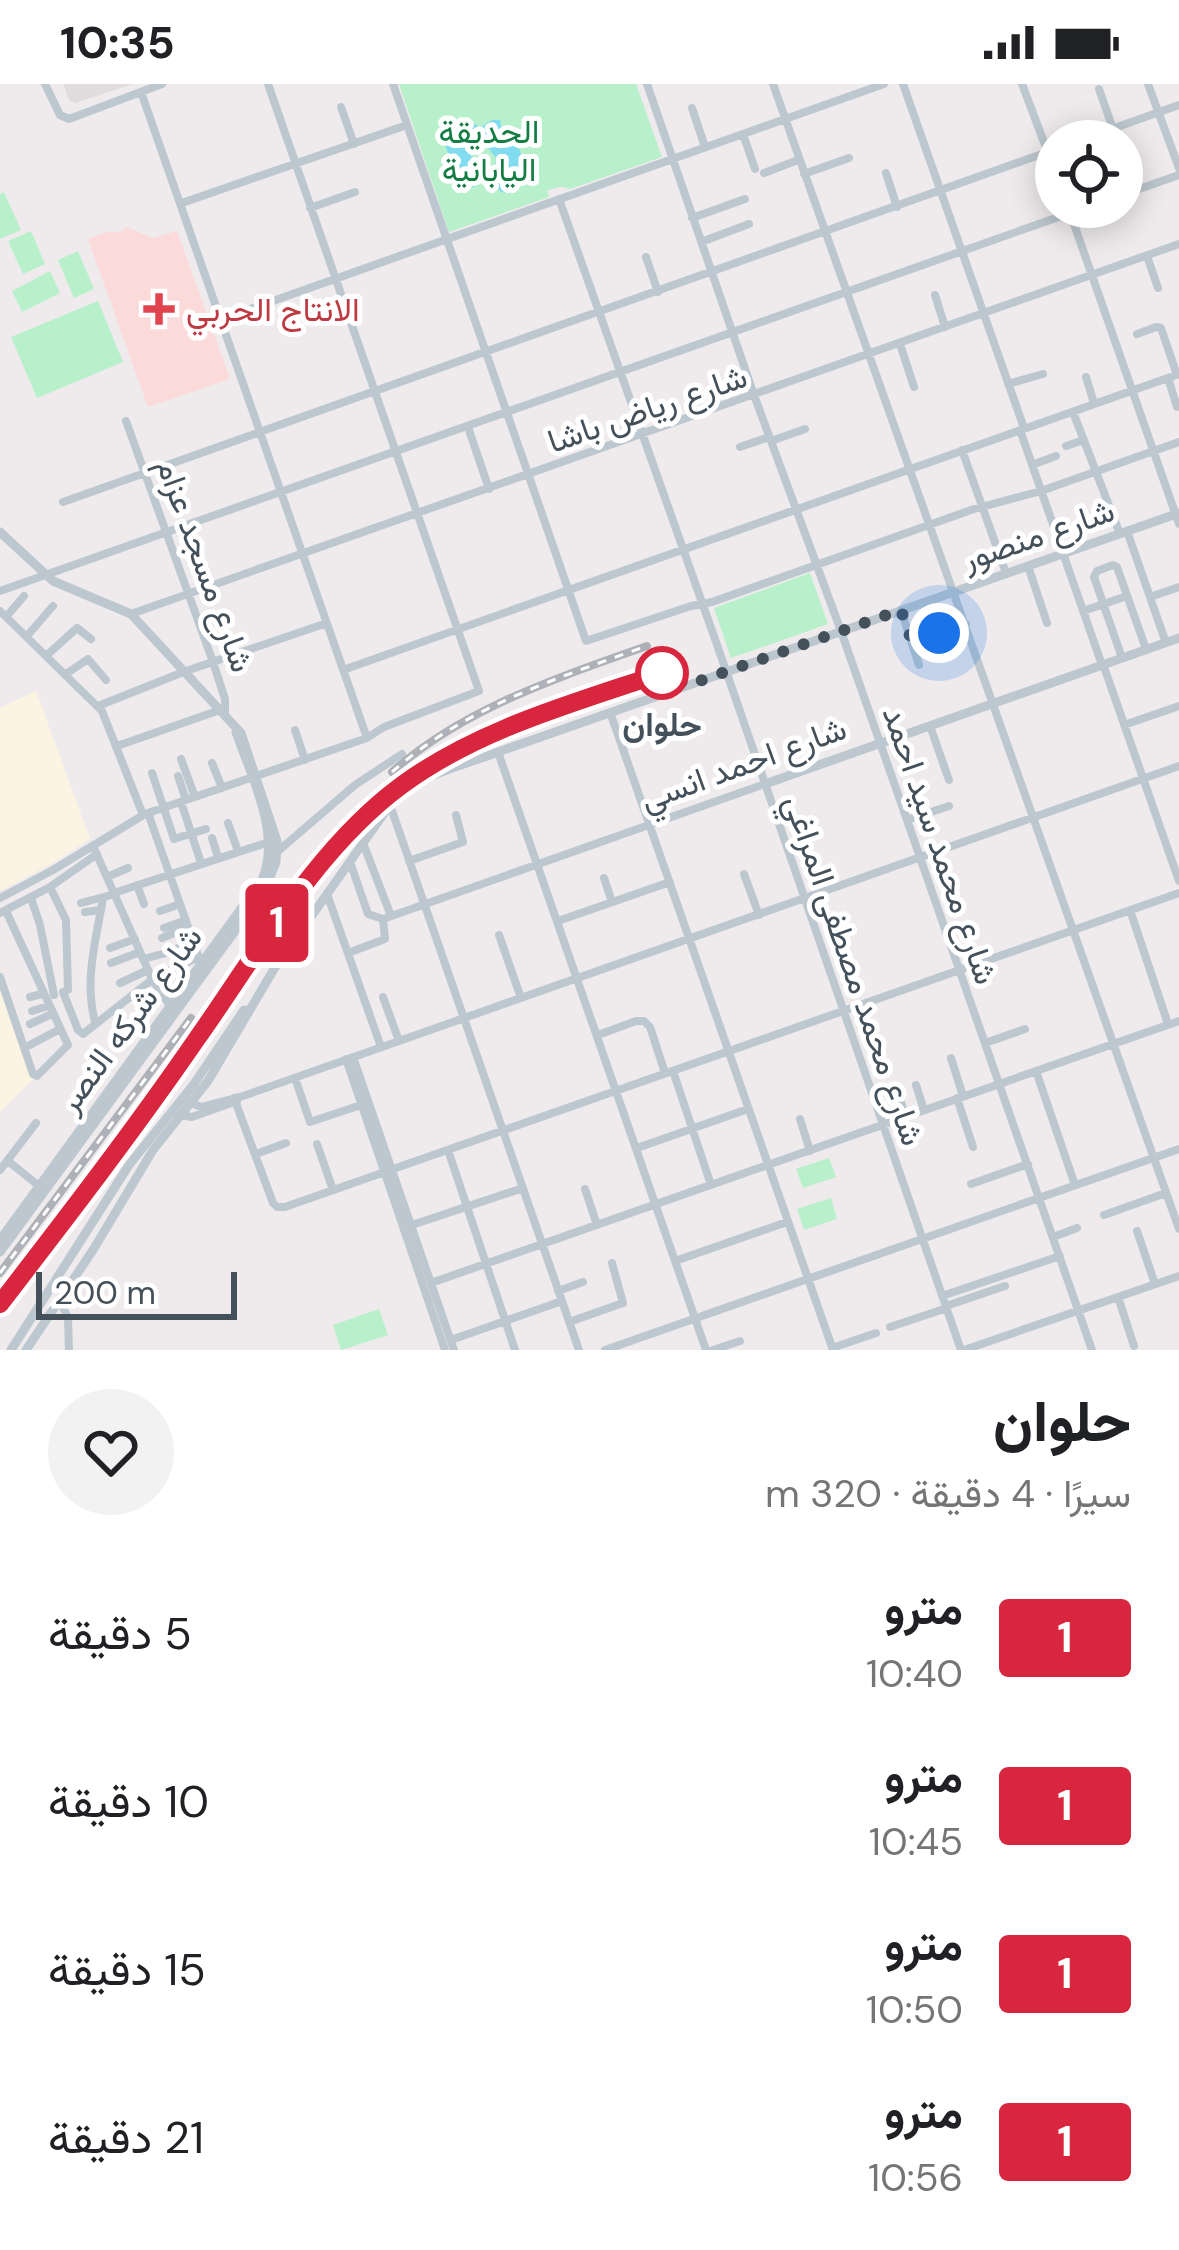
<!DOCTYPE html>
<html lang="ar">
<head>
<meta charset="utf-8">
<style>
  body { margin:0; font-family:"DM Sans",Vazirmatn,sans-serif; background:#f2f2f2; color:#202124; direction:rtl; height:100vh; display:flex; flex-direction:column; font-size:45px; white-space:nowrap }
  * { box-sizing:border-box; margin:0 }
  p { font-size:39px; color:#757577 }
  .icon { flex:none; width:66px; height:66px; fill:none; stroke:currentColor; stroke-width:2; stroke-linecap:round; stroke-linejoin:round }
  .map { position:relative; height:1266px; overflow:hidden; direction:ltr }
  .side { display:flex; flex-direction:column; background:#fff; flex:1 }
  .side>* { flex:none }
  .badge { padding:0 24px; border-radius:9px; font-size:42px; line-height:78px }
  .buttons { position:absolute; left:1035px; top:36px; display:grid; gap:24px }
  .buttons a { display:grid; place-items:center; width:108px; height:108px; border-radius:50%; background:#fff; box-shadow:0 6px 30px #0003; font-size:60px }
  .scale { position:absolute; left:36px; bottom:30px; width:201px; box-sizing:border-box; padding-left:12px; border:6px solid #44505a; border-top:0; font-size:33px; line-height:42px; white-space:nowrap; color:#44505a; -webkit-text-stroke:9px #fff; paint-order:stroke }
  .you { position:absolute; width:60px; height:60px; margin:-30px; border:9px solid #fff; border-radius:50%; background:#1a73e8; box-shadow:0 0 0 18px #1a73e833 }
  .map>.badge { position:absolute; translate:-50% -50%; box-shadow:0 0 0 6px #fff }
  .round { display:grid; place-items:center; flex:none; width:126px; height:126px; border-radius:63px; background:#f2f2f2 }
  .headline { display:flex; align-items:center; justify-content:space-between; height:204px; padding:0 48px }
  h1 { font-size:57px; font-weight:800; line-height:90px }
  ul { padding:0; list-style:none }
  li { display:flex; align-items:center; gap:36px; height:168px; padding:0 48px }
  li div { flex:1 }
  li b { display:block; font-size:45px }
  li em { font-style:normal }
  li .badge { min-width:132px; font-weight:700; text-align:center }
  .status { display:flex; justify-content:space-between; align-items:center; height:84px; padding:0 60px; background:#fff; direction:ltr }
  .status svg { height:33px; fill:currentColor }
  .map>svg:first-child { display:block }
  .commercial { fill:#fcf4e2 }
  .education { fill:#e0dcde }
  .medical { fill:#fbdbd9 }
  .green { fill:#b7f0cb }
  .water { fill:#82dcef }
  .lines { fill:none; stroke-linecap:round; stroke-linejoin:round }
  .minor { stroke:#bcc7cf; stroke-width:8 }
  .tertiary { stroke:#bcc7cf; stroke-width:9 }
  .rail-casing { stroke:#aeb1b7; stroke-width:8 }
  .rail { stroke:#fff; stroke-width:3; stroke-dasharray:9; stroke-linecap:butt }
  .line-casing { stroke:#fff; stroke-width:27 }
  .line { stroke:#d7263d; stroke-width:18 }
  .walk { stroke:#44505a; stroke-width:12; stroke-dasharray:0 21.6 }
  .health-dot { fill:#e0444e; stroke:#fff; stroke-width:4.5 }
  .stop-dot { fill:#fff; stroke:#d7263d; stroke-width:6 }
  .labels { text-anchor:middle; stroke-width:10; stroke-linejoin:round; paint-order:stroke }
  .park-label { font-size:33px; fill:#137d44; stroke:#fff }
  .health-label { font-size:33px; fill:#be3a42; stroke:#fff; text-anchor:start }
  .street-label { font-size:33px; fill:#44505a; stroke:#fff }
  .stop-label { font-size:33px; font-weight:bold; fill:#44505a; stroke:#fff }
</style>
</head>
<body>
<div class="status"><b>10:35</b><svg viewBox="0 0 49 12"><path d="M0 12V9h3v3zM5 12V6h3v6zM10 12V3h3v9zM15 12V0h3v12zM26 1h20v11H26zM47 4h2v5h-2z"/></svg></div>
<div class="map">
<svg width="1179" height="1266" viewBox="0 0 1179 1266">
  <rect width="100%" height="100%" fill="#efebec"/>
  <!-- commercial -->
  <path class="commercial" d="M36,607L90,755L51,780L0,807V624Z
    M0,900L33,995L0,1028Z"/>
  <!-- education -->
  <path class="education" d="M63,0H133L75,19L69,16Z"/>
  <!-- medical -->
  <path class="medical" d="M127,143L153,154L177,147L230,295L148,323L88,155L107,148H120Z"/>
  <!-- green -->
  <path class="green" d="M399,0H636L662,73L570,105C559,101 556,104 547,107L549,113L449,148Z
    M4,108L21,146L0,155V110Z
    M31,147L45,180L23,190L8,157Z
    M78,167L94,205L74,214L58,176Z
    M50,187L60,209L22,228L12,207Z
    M98,217L123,278L37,314L11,253Z
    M810,489L828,540L731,574L714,524Z
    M829,1074L836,1093L803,1104L796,1085Z
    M831,1114L837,1135L804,1146L797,1125Z
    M379,1225L388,1251L341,1266L333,1241Z"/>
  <!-- water -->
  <path class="water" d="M467,34L480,44L492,36H500L503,52L520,66C524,82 525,107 504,109C487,100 495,88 496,74L486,61L470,67L472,76L470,89L481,94L477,102L473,103L463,99C460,79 449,77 445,60L449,54L459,58L454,44L458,37Z"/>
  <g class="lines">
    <!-- minor -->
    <path class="minor" d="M45,0L60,31L69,35L162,0
      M393,0L586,557L691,522L712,518L974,425L1041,407L1179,358
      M647,0L754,311L841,547L1092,1266
      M773,0L1179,1145
      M903,0L1024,344
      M1022,0L1056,90
      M1148,0L1179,84
      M1099,5L1113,45
      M141,8L367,654
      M341,23L354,60
      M692,24L705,63
      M743,50L755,85
      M1078,57L1179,21
      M764,89L798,76
      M886,89L897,123
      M804,90L849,74
      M1122,111L1179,91
      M559,115L715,555L961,1266
      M182,119L407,41
      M1068,123L1179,440
      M310,124L355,108
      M692,134L745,115
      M701,158L749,140
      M1147,172L1158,204
      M646,173L658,208
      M935,211L945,243
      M222,235L884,0
      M1137,250L1156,243L1161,244L1177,291
      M900,260L914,303
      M1086,293L1094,319
      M1168,294L1177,323
      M1008,300L1043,290
      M1073,328L1120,450
      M126,337L213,578L225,615V629
      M468,343L489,405
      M1020,346L1102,581
      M771,357L805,345
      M1066,362L1084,356
      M740,363L769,353
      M962,366L1006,489
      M1032,381L1056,372
      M63,418L1056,65
      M1127,447L1166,559
      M1028,482L1047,539
      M0,507L1087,123
      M1150,513L1179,503
      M901,526L919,581
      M0,527L102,627L143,731
      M1083,527L1127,512
      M131,530L1179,160
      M6,533L24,512
      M27,552L53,522
      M912,558L966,540
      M47,571L77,544L91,555
      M1122,574L1094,493L1097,487L1113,481L1117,483L1146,565
      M1103,580L1179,797
      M343,586L1179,290
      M66,590L88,575L106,596
      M98,622L186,587L327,539
      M610,628L833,1266
      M1124,641L1179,622
      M930,642L949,696
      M295,646L305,676
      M117,662L220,626
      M498,668L706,1266
      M181,675L195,713
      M212,679L222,704
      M152,689L174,755L206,745
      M178,692L186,716
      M181,718L201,779
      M390,721L579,1266
      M148,729L199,874
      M907,736L949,722
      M228,739L238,767
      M212,754L218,773
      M363,759L391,832
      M93,762L153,897L171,923
      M277,768L355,701L402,670
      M409,777L463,758L456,731
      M350,778L368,830L383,835
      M744,790L759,831
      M107,793L128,784
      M604,794L612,818
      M137,801L144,820
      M50,803L66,836L68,906
      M114,809L269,758
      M327,810L381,963
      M0,814L53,786L145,730L367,654L384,643L479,607L268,0
      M31,814L40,841L54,911
      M81,819L115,810
      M1130,826L1168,940
      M160,827L180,820
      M85,828L101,826
      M0,829L50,803L97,770
      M558,837L670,798
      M164,844L186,836
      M499,851L521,914
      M162,854L188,843
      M110,864L135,855
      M178,864L193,857
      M348,869L385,855L383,835L765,700
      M143,875L166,869
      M111,879L140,868
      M0,893L33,990L37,992L68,961L6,827
      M120,899L148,886
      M63,908L78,946L83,950L158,891L199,873
      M30,913L42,910
      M383,913L399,957
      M32,927L48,922
      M95,938C84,896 96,856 103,814
      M30,940L52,930
      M598,951L636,937H644L650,943L665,989
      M985,959L1025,945
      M24,964L60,945
      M353,973L454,1266
      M951,974L963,1012
      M346,975L445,1266
      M673,987L711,1101
      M1036,987L1075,1101
      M295,994L310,1038L361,1021
      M916,1001L924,1026
      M897,1005L905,1032
      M234,1014L273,1119L277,1123H285L1179,809
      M957,1014L973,1063
      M189,1018L201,1023L243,1012L1179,682
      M178,1031L192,1033L237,1017
      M800,1035L810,1067
      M317,1060L333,1106
      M637,1064L748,1025
      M448,1066L515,1266
      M256,1070L286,1059
      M8,1077L39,1102
      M0,1086L36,1039
      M971,1100L1028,1080
      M585,1105L597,1141
      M1104,1131L1166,1109
      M412,1141L523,1104
      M1137,1147L1155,1200
      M1053,1153L1077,1144
      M675,1177L787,1138
      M431,1199L1179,937
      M558,1207L583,1198
      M942,1212L1060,1172
      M1118,1213L1134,1262
      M60,1217L68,1234L69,1266
      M946,1222L1005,1202
      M569,1238L623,1219L612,1179
      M890,1243L947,1224
      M451,1256L562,1217
      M832,1264L876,1249
      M605,1266L1179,1065
      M713,1266L740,1257
      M964,1266L1179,1192"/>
    <!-- tertiary -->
    <path class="tertiary" d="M0,448L53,497L131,530L241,649L277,757L276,778L265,806L0,1168
      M765,700L1179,554
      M0,1156L262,796C282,750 251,692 236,648
      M11,1266L129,1081L194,1000L244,926
      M26,1266L93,1166L153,1066L208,997L274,885L390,721C416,691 462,682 498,668L1179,429"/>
    <defs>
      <path id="rail" d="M392,688C464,624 557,594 647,562
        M0,1189L191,934
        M0,1220C61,1140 123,1061 181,978C242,890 315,764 402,701C478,645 574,619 662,589"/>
    </defs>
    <!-- rail casing -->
    <use href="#rail" class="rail-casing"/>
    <!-- rail -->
    <use href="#rail" class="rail"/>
  </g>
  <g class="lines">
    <defs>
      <path id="line" d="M0,1220C67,1133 134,1046 196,956C257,870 316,764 402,701C478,645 574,619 662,589"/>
    </defs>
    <!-- line casing -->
    <use href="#line" class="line-casing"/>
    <!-- line -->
    <use href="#line" class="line"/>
    <!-- walk -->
    <path class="walk" d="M662,589L688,601L901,526L912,558L939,549"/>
  </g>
  <!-- markers -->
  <path class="health-dot" d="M153 207h12v12h12v12h-12v12h-12v-12h-12v-12h12z"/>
  <circle class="stop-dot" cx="662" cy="589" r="24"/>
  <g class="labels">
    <!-- park labels -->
    <g class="park-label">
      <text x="489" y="59">الحديقة<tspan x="489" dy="38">اليابانية</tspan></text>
    </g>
    <!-- health labels -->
    <g class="health-label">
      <text x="186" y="237">الانتاج الحربي</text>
    </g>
    <!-- street labels -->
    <g class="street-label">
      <text transform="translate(647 324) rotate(-19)" y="12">شارع رياض باشا</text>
      <text transform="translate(1038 450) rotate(-19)" y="12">شارع منصور</text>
      <text transform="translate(206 481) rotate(70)" y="12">شارع مسجد عزام</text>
      <text transform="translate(743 679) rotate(-20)" y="12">شارع احمد انسي</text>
      <text transform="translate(941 761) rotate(71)" y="12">شارع محمد سيد احمد</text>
      <text transform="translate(855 886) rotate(71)" y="12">شارع محمد مصطفى المراغي</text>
      <text transform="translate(129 935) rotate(-54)" y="12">شارع شركه النصر</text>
    </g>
    <!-- stop labels -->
    <g class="stop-label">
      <text x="662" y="652">حلوان</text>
    </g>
  </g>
</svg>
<div class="buttons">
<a><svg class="icon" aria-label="locate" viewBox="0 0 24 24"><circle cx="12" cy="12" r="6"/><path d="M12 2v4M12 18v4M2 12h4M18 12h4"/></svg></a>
</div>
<div class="scale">200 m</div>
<div class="you" style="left:939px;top:549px"></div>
<b class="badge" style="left:277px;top:839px;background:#d7263d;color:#fff">1</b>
</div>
<section class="side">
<div class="headline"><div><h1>حلوان</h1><p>سيرًا · 4 دقيقة · 320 m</p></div><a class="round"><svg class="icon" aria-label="heart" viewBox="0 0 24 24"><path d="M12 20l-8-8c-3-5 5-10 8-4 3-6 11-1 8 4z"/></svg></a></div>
<ul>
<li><span class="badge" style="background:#d7263d;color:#fff">1</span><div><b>مترو</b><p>10:40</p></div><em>5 دقيقة</em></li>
<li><span class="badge" style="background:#d7263d;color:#fff">1</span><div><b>مترو</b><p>10:45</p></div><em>10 دقيقة</em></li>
<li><span class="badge" style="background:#d7263d;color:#fff">1</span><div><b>مترو</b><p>10:50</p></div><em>15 دقيقة</em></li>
<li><span class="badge" style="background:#d7263d;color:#fff">1</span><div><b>مترو</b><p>10:56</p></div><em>21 دقيقة</em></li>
</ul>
</section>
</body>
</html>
